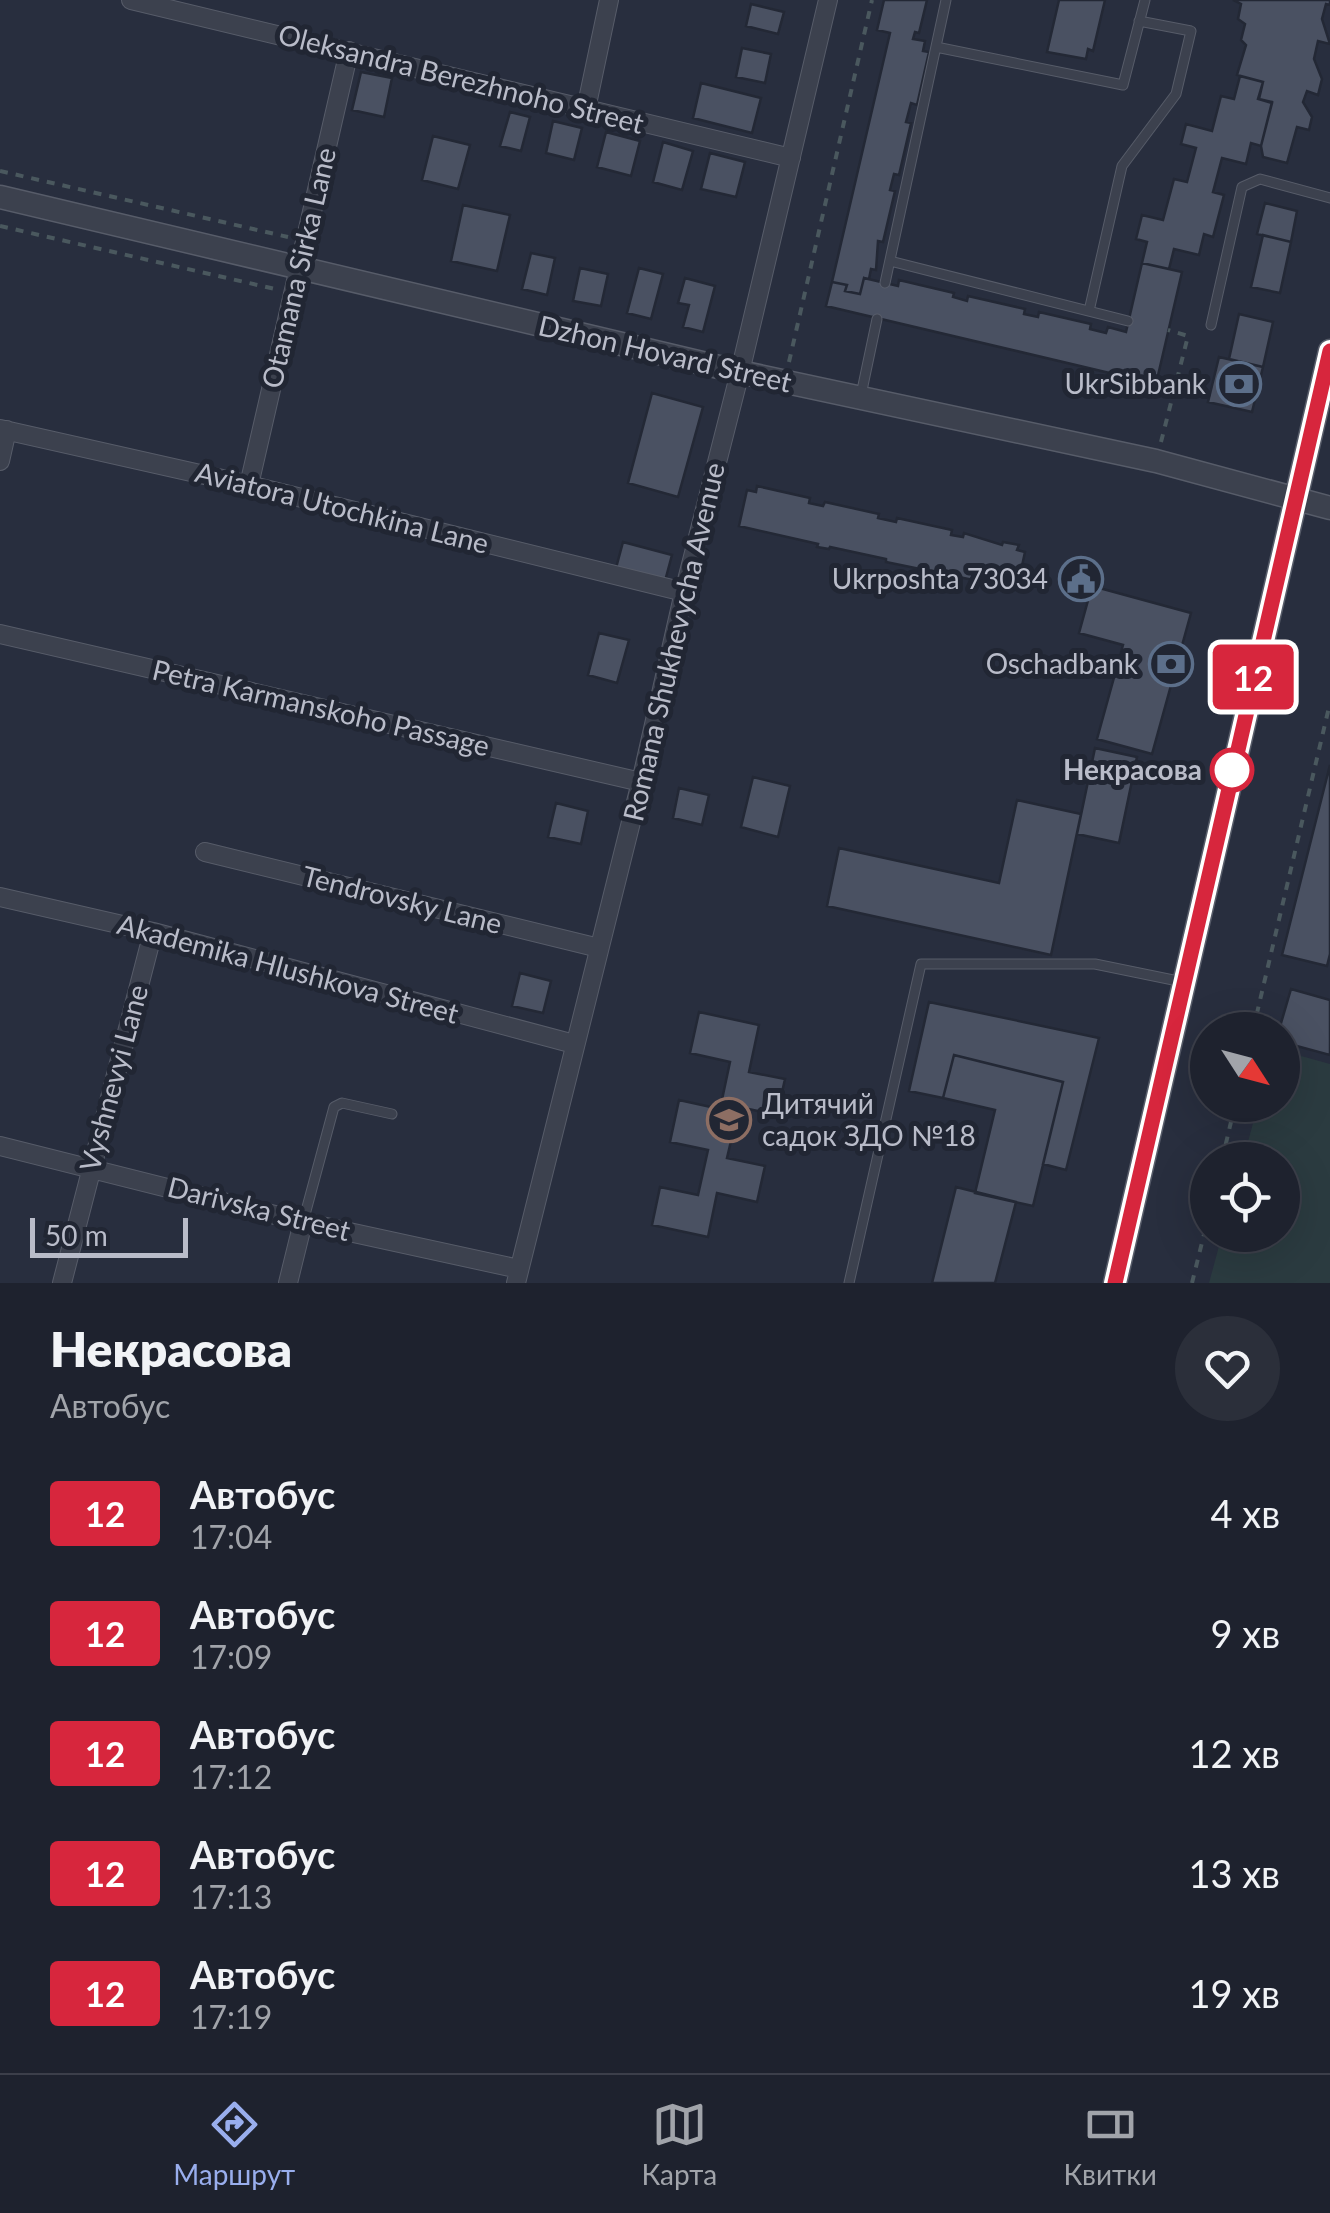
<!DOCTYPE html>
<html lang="uk">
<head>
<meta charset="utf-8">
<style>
  body { margin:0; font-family:Lato,sans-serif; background:#2b2f3a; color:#f1f3f6; height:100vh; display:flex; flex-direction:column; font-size:38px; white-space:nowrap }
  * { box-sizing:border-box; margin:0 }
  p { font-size:32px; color:#a1a4aa }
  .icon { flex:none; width:55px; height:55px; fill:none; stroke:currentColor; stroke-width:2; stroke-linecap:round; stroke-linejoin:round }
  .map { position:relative; height:1283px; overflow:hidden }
  .panel { display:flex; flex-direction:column; background:#1e222e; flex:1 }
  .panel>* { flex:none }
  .badge { padding:0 20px; border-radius:8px; font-size:35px; line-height:65px }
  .needle { width:65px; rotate:126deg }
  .fabs { position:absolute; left:1190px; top:1012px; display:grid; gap:20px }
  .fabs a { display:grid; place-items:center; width:110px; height:110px; border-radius:50%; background:#1e222e; box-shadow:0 10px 40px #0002,0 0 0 2px #3c3f4a; font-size:50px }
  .scale { position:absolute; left:30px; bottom:25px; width:158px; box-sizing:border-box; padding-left:10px; border:5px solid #b9bcc9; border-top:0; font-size:28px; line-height:35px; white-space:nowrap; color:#b9bcc9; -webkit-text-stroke:8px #212633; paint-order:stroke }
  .map>.badge { position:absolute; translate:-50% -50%; box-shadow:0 0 0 5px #fff }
  .round { display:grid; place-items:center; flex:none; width:105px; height:105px; border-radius:52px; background:#2b2f3a }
  .summary { display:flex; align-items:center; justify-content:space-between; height:170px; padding:0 50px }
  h1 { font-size:48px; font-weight:800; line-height:75px }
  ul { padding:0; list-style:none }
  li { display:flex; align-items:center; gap:30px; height:120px; padding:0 50px }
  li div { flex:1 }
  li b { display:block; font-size:38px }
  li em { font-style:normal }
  li .badge { min-width:110px; font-weight:700; text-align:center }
  .tabs { display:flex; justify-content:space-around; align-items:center; height:140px; border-top:2px solid #3c3f4a; background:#1e222e; font-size:28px; color:#a1a4aa }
  .tabs a { display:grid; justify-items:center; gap:5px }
  .tabs .active { color:#99aeed }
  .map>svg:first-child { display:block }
  .green { fill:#2b3b40 }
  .building { fill:#4a5162; stroke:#232835; stroke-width:2.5 }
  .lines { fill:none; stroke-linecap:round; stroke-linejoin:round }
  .service-casing { stroke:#575c69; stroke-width:11 }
  .minor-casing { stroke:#575c69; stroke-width:20 }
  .tertiary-casing { stroke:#575c69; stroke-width:25 }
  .path { stroke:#4a585e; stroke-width:4; stroke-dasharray:8 8; stroke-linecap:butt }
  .service { stroke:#3c414e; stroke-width:9 }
  .minor { stroke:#3c414e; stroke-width:18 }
  .tertiary { stroke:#3c414e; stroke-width:22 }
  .line-casing { stroke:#fff; stroke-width:22 }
  .line { stroke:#d7263d; stroke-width:15 }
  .stop-dot { fill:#fff; stroke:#d7263d; stroke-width:5 }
  .labels { text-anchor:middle; stroke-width:10; stroke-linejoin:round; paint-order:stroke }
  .street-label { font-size:28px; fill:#b9bcc9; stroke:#212633 }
  .poi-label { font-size:28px; fill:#b9bcc9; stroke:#212633; text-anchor:end }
  .stop-label { font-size:28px; font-weight:bold; fill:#b9bcc9; stroke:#212633; text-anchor:end }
</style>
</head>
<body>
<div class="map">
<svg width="1330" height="1283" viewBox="0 0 1330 1283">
  <rect width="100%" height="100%" fill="#282e3e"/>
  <!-- green -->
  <path class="green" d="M1283,1051L1330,1064V1283H1209L1222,1235H1282V1160H1243L1258,1105H1282Z"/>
  <!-- building -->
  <path class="building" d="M884,0H927L919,33L915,32L913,39L925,41L923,51L929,52L917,105L911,103L906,122L911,123L899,175L894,174L890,190L895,191L883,242L878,241L876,270L871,269L869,279L864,278L860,294L845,291L847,285L832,282L890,33L877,30Z
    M1059,0H1105L1093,51L1088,49L1086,59L1047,52Z
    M1233,0H1330V5L1326,4L1322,19L1330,44L1318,41L1314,59L1322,79L1318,95L1307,91L1303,102L1312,117L1309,130L1297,127L1287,163L1263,157L1261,146L1272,102L1259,99L1263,82L1237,75L1246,45L1241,40L1245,24L1238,19L1241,4Z
    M751,4L784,12L778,34L746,26Z
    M742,48L771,54L765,83L736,77Z
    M361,72L392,78L384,117L352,110Z
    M1240,76L1263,82L1258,99L1272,103L1261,146L1251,143L1246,164L1222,158L1213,192L1224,195L1213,237L1204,234L1199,255L1174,249L1169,269L1142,263L1147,242L1136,239L1142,215L1163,220L1174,179L1187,182L1196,148L1181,144L1186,124L1212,131L1221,96L1234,99Z
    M701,83L761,98L752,133L693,118Z
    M510,112L530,117L521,151L500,146Z
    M553,121L582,128L574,160L546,153Z
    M606,132L640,141L631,176L597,167Z
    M433,136L470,145L458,189L422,180Z
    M663,142L693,151L682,190L653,182Z
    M710,153L745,162L736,197L701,189Z
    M1265,203L1297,211L1291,242L1257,234Z
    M463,205L510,215L497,271L451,261Z
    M1263,235L1291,242L1280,293L1251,287Z
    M531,253L555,258L547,295L522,289Z
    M1142,263L1182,272L1156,384L826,306L832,282L847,285L845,291L860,294L864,278L898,286L899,280L954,293L953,297L967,301L968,296L1025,309L1024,314L1038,317L1039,312L1091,324L1090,329L1106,333L1108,327L1126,332Z
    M580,268L608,274L601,306L573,301Z
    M639,268L663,274L651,319L627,313Z
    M685,278L715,286L703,332L683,327L689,305L678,303Z
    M1239,314L1273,322L1263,367L1229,359Z
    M1219,357L1263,367L1252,412L1208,402Z
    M652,393L703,407L678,497L628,483Z
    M757,486L810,498L809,503L823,506L825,502L879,514L878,518L896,522L897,518L952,530L951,535L963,537L964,533L1002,545L1003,542L1019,545L1017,550L1025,552L1017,589L886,562V559L830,547L829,549L817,547L818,544L739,526L747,490L756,492Z
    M623,542L672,555L665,581L616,568Z
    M1092,586L1191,613L1152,754L1097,739L1123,645L1079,633Z
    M599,633L629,640L617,683L588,675Z
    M1095,748L1137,757L1119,843L1077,834Z
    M1330,765V954L1327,966L1282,955Z
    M753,777L790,786L778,837L741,827Z
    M679,788L709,795L702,825L673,818Z
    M1017,800L1081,814L1051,955L827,906L839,848L999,883Z
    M556,803L588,811L581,844L548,837Z
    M520,973L551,981L543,1013L512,1006Z
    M1291,989L1330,1000V1055L1282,1042V1030H1279Z
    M929,1002L1099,1038L1066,1170L1043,1164L1063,1082L954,1055L943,1098L909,1091Z
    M699,1012L759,1025L749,1072L785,1079L777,1115L739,1107L727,1158L765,1166L757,1202L717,1193L708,1237L652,1225L660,1187L698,1195L708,1150L670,1142L679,1100L720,1109L730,1062L690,1053Z
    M954,1055L1063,1082L1033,1206L975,1193L995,1110L943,1098Z
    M956,1187L1016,1202L995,1283H932Z"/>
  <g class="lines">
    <defs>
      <path id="service" d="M936,47L1123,85L1145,0
        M890,261L1128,321
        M885,283L946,0
        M1089,311L1122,166L1176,94L1191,31L1139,21
        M1211,325L1242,187L1260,179L1330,198
        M861,395L877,319
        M303,1222L334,1107L342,1103L392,1114
        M849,1283L921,964H1095L1183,982"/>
      <path id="minor" d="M131,0L791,158
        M586,109L609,0
        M0,429L249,485L684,592
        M0,461L7,430
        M249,485L349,51
        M0,634L641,782
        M205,852L599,948
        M0,897L153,932L574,1044
        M0,1146L303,1222L519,1269
        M62,1283L153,932
        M288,1283L303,1222
        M516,1283L641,782L684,592L740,372L828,0"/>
      <path id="tertiary" d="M0,197L740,372L1156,461L1330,508
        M1115,1283L1330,351"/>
    </defs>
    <!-- service casing -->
    <use href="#service" class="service-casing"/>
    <!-- minor casing -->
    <use href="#minor" class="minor-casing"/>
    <!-- tertiary casing -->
    <use href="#tertiary" class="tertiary-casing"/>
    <!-- path -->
    <path class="path" d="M0,171L288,237
      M0,226L275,289
      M789,362L872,0
      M1161,442L1188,336L1168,330
      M1253,1030L1330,703
      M1222,1160L1235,1105
      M1192,1283L1208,1218"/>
    <!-- service -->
    <use href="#service" class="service"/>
    <!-- minor -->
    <use href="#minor" class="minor"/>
    <!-- tertiary -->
    <use href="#tertiary" class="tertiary"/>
  </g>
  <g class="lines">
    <defs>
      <path id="line" d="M1115,1283L1330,351"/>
    </defs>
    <!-- line casing -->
    <use href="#line" class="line-casing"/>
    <!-- line -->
    <use href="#line" class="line"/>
  </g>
  <!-- icons -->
  <defs>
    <symbol id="bank-ring" viewBox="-11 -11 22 22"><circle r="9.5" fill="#212633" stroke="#5c6f8a" stroke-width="1.5"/><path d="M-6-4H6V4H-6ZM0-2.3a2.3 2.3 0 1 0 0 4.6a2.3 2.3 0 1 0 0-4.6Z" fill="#5c6f8a"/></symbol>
    <symbol id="civic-ring" viewBox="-11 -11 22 22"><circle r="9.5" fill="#212633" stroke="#5c6f8a" stroke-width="1.5"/><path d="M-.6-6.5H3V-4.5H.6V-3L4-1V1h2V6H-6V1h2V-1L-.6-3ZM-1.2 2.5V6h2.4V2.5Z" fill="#5c6f8a"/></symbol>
    <symbol id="school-ring" viewBox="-11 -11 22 22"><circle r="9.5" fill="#212633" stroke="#8d6e63" stroke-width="1.5"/><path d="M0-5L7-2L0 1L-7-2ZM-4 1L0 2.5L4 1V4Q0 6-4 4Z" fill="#8d6e63"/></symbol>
  </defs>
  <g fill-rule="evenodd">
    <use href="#bank-ring" x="1214" y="359" width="50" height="50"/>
    <use href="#civic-ring" x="1056" y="554" width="50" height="50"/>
    <use href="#bank-ring" x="1146" y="639" width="50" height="50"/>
    <use href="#school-ring" x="704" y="1095" width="50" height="50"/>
  </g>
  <!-- markers -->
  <circle class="stop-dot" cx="1232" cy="770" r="20"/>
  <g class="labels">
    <!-- street labels -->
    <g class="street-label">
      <text transform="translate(461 79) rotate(14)" y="10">Oleksandra Berezhnoho Street</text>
      <text transform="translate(299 268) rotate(-77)" y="10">Otamana Sirka Lane</text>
      <text transform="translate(665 354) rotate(13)" y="10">Dzhon Hovard Street</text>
      <text transform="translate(342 508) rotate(14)" y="10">Aviatora Utochkina Lane</text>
      <text transform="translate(674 642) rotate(-77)" y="10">Romana Shukhevycha Avenue</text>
      <text transform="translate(321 708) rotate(13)" y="10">Petra Karmanskoho Passage</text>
      <text transform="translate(402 900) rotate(14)" y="10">Tendrovsky Lane</text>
      <text transform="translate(288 969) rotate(15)" y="10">Akademika Hlushkova Street</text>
      <text transform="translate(114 1078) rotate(-75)" y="10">Vyshnevyi Lane</text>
      <text transform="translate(259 1209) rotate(14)" y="10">Darivska Street</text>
    </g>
    <!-- poi labels -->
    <g class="poi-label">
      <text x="1206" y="394">UkrSibbank</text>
      <text x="1048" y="589">Ukrposhta 73034</text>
      <text x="1138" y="674">Oschadbank</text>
      <text x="762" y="1114" text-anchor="start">Дитячий<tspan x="762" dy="32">садок ЗДО №18</tspan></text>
    </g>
    <!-- stop labels -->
    <g class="stop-label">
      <text x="1202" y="780">Некрасова</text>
    </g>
  </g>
</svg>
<div class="fabs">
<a><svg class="needle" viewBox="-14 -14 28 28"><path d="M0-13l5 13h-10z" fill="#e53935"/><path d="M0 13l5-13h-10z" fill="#a1a4aa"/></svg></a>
<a><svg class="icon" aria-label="locate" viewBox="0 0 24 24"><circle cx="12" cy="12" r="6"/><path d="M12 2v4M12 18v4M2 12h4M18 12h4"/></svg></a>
</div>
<div class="scale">50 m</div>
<b class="badge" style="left:1253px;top:677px;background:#d7263d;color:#fff">12</b>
</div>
<section class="panel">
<div class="summary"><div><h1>Некрасова</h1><p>Автобус</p></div><a class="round"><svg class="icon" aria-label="heart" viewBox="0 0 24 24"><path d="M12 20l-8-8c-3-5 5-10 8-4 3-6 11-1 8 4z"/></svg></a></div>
<ul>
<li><span class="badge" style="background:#d7263d;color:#fff">12</span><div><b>Автобус</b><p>17:04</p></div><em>4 хв</em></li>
<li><span class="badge" style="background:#d7263d;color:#fff">12</span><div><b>Автобус</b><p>17:09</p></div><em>9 хв</em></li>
<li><span class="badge" style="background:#d7263d;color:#fff">12</span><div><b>Автобус</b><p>17:12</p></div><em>12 хв</em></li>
<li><span class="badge" style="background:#d7263d;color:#fff">12</span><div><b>Автобус</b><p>17:13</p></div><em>13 хв</em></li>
<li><span class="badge" style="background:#d7263d;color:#fff">12</span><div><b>Автобус</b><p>17:19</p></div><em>19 хв</em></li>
</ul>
</section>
<nav class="tabs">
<a class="active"><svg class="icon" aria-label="directions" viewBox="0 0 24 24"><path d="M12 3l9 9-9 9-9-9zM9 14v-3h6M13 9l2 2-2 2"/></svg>Маршрут</a>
<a><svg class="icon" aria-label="map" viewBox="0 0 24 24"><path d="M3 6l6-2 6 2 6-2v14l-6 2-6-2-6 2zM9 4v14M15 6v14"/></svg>Карта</a>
<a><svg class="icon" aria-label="tickets" viewBox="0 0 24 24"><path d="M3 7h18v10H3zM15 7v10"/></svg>Квитки</a>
</nav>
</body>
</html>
